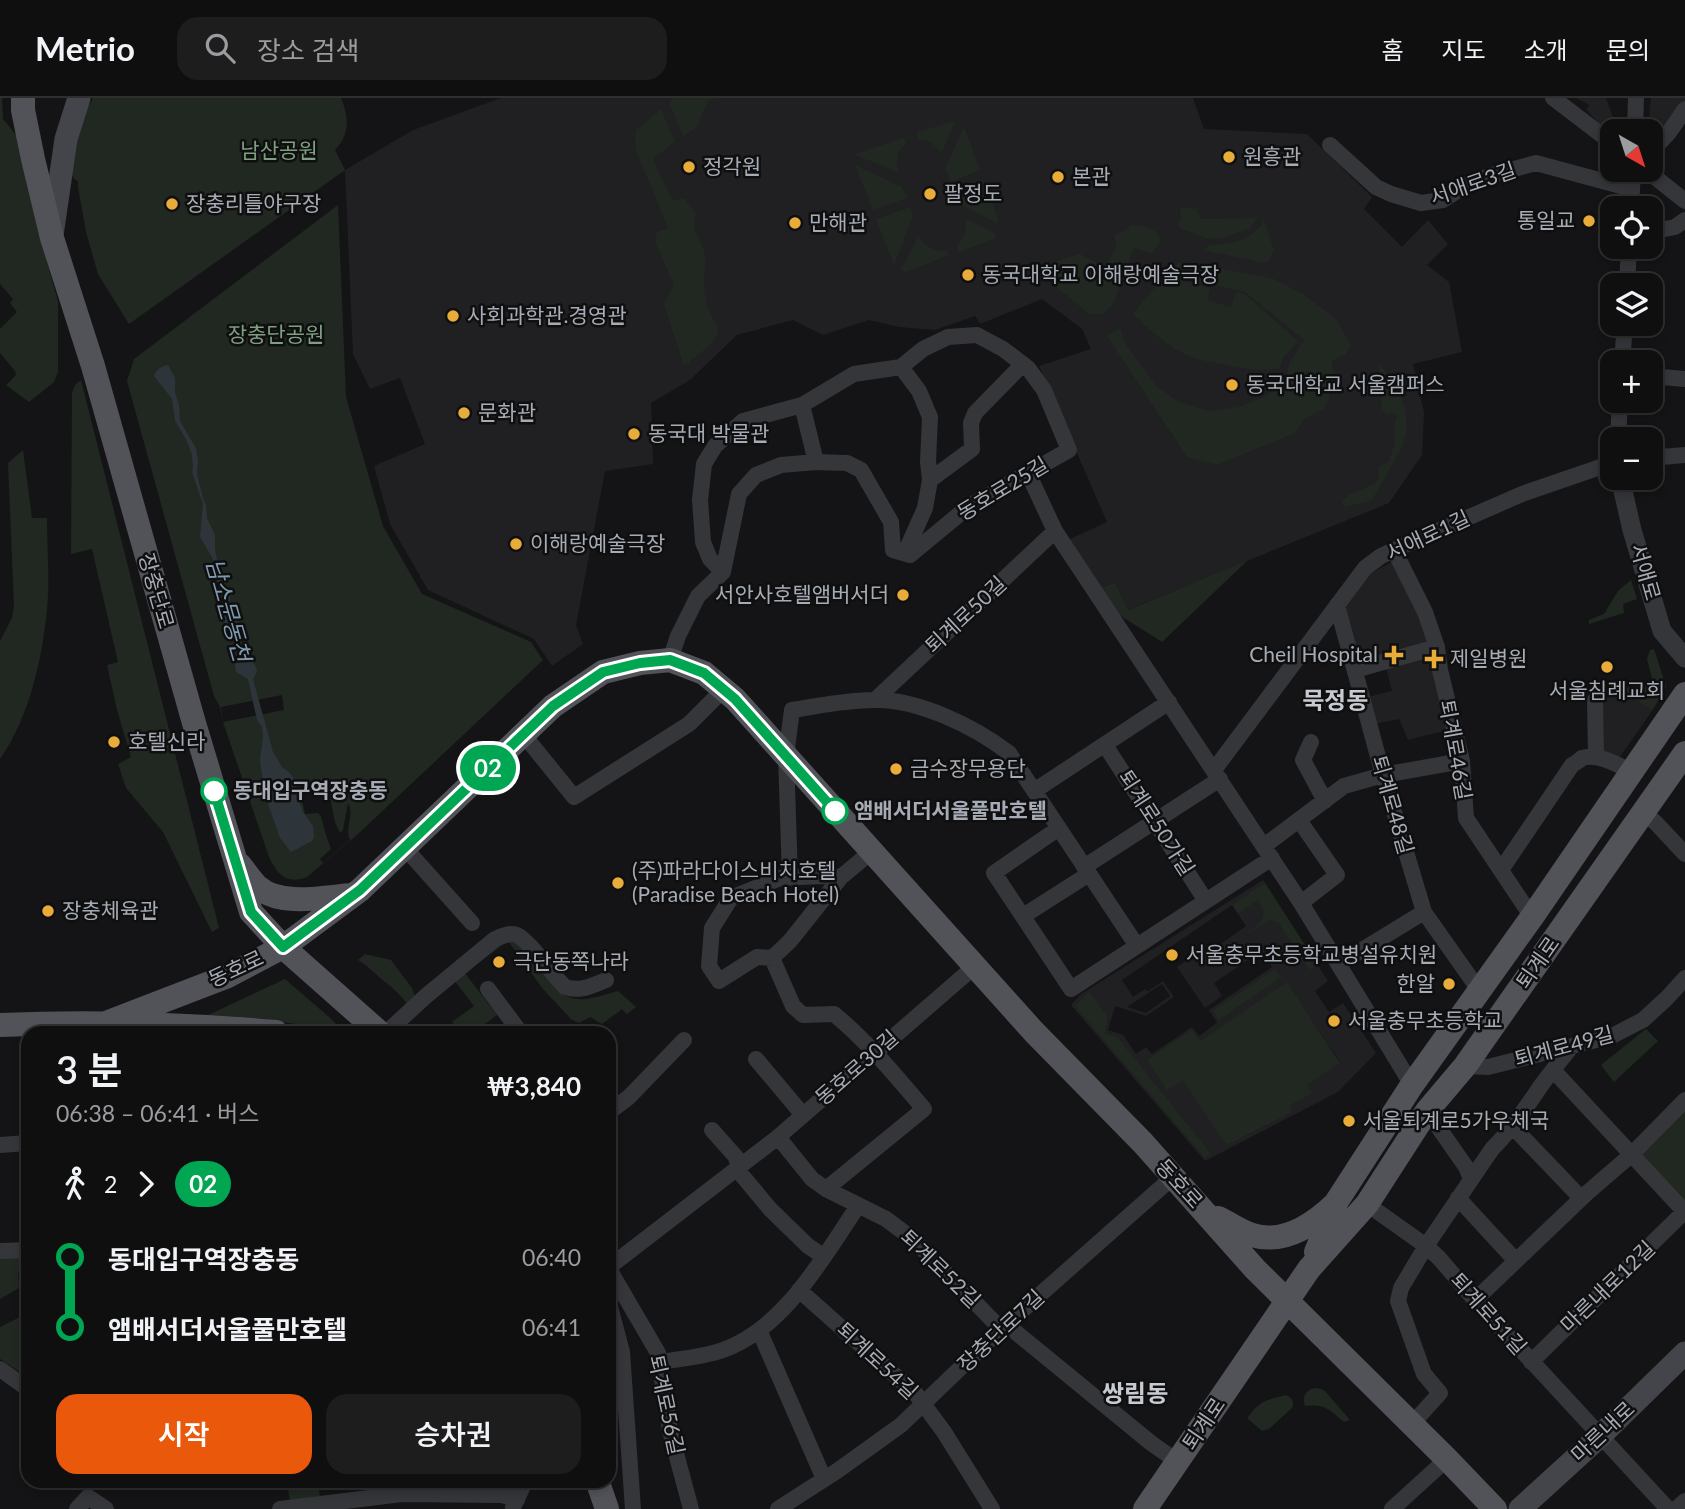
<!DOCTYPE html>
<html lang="ko">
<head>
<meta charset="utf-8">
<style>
  body { margin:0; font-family:Lato,"Noto Sans KR",sans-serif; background:#1d1d1e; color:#f1f3f6; height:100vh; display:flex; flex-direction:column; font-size:26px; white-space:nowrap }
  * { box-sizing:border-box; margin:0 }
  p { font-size:23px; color:#9b9c9f }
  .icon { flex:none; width:38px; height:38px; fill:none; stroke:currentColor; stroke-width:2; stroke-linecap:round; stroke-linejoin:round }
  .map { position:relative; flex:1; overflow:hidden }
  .panel { position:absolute; left:21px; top:928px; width:595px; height:462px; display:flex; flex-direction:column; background:#0f0f10; border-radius:21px; box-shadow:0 4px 10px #0003,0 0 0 2px #2f2f30 }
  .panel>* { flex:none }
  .badge { padding:0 14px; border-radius:23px; font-size:24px; line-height:46px }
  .needle { width:46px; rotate:141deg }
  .controls { position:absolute; left:1600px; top:21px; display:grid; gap:14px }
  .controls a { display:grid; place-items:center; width:63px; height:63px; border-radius:14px; background:#0f0f10; box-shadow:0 4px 10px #0003,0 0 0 2px #2f2f30; font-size:35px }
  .map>.badge { position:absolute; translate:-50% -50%; box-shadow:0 0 0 4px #fff }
  .legs { display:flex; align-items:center; gap:10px; height:77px; padding:0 35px; font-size:23px }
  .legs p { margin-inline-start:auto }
  .headline { display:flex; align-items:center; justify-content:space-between; height:119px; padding:0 35px }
  h1 { font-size:38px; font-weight:600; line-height:52px }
  .cta { display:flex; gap:14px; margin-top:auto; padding:14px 35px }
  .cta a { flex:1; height:80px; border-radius:21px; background:#ea580c; color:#fff; font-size:28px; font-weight:600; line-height:80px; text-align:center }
  .cta a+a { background:#1d1d1e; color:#f1f3f6 }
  ul { padding:0 35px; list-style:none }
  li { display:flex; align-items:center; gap:24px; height:70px; font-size:26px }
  li i { display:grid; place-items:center; width:10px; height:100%; margin:0 9px; background:currentColor }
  li i::after { content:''; width:18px; height:18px; margin:-9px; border:5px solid; border-radius:50%; background:#0f0f10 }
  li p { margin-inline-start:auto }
  li:first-child i { background:linear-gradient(#0000 50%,currentColor 0) }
  li:last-child i { background:linear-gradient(currentColor 50%,#0000 0) }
  header { display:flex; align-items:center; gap:42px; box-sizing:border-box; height:98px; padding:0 35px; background:#0f0f10; border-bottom:2px solid #2f2f30 }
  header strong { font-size:33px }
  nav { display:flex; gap:38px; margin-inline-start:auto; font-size:24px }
  .search { width:490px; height:63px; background:#1d1d1e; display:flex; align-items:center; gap:18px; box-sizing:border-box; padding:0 24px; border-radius:21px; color:#9b9c9f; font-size:26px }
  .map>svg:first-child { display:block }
  .built { fill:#202022; fill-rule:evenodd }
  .green { fill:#202821; fill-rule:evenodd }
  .water { fill:#2d353b }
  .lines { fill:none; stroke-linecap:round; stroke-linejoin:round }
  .minor { stroke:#35363a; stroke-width:16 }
  .tertiary { stroke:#35363a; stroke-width:19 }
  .secondary { stroke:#43454a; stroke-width:23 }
  .primary { stroke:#515359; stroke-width:24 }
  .line-1-casing { stroke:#fff; stroke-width:16 }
  .line-1 { stroke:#00a651; stroke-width:10 }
  .poi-dot { fill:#e7ac3a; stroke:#0f0f10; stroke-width:2.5 }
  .stop-1-dot { fill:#fff; stroke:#00a651; stroke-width:3.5 }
  .labels { text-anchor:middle; stroke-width:5; stroke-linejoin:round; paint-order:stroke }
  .park-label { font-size:21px; fill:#7e9f80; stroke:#0f0f10 }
  .poi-label { font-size:21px; fill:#a6abb5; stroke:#0f0f10; text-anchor:start }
  .street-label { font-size:21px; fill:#a6abb5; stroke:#0f0f10 }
  .stop-label { font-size:21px; font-weight:bold; fill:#a6abb5; stroke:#0f0f10; text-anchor:start }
  .water-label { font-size:23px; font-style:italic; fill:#7f99ae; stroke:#0f0f10 }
  .quarter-label { font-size:24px; font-weight:bold; fill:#c7cad1; stroke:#0f0f10 }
</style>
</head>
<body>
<header>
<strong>Metrio</strong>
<div class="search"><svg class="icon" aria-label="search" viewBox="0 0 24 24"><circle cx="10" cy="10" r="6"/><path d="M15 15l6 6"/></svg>장소 검색</div>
<nav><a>홈</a><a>지도</a><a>소개</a><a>문의</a></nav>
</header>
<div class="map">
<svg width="1685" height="1411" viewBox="0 0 1685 1411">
  <rect width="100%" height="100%" fill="#141416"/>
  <!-- built -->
  <path class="built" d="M501,0H1193L1204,31L1307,36L1372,99L1364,111L1402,149L1428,122L1448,146L1427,167L1449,184L1462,254L1413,266L1424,314L1422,357L1389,405L1127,512L1097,491L1068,442L1107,424L1039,268L1091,251L1082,231L1042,201L980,226L975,218L935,232L899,229L869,222L823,237L793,222L737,237L690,282L651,305L653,366L605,373L576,527L583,546L552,568L534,541L428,492L390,426L374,368L425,346L400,280L370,291L353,256L345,72L413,32Z
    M1576,0H1606L1618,33H1612L1611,40L1586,11L1590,7Z
    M1651,0H1685V5L1657,40L1650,36V33H1648Z
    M1394,463L1425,514L1451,631L1408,642L1399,621L1370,627L1363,600L1392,593L1385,565L1355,572L1340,517L1371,475Z
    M1628,597L1652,613L1615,666L1596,659L1595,602Z
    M1263,782L1328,883L1315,893L1329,914L1343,905L1376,955L1338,994L1205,1063L1071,907L1081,896ZM1232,807L1246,828L1204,858L1200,853L1177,869L1205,910L1222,898L1214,885L1261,853L1272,869L1209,912L1217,925L1199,938L1192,929L1152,956L1146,949L1136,956L1123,937L1108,932L1115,908L1146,918L1174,899L1163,883L1148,893L1145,891L1133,899L1122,882ZM1287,885L1340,964L1170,963ZM1162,886L1170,898L1146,915L1127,909ZM1089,895L1108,919L1105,936L1075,908Z"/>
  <!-- green -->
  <path class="green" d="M0,0H2L3,21L17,38L43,150L58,203V274L54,284L29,304L6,287L16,277L15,273L0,255V231L17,214L10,205L13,201L0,186Z
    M93,0H341C349,19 350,37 335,52L345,72L129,226L98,176L86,134L78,89V83L74,81L71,75L73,43L84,16Z
    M673,0H715L707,4L697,29L683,38L669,4Z
    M661,11L675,44L654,60V64L673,103L684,100L696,115C689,133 702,140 705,157C707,168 703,180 704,191C706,207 712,219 719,233C713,247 699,256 687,266L683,265L664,206L674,187L655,144L657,134L668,130L635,50L636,32Z
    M950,24H955L941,56C936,47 930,41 919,42L916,35Z
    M964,28L980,72L951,84L945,71Z
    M903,40L906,46C896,53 896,62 898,74L855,57L858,55Z
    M855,67L902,89L907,100L873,112Z
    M984,82L998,121V126L958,105L954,92Z
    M338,107L346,299L383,428L422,496L531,544L543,562L359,735L307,779C286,787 277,776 269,759L223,624L220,609L214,598L127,283L134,261ZM282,597L284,612L223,624L221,609ZM313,689L321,696L329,694L335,724L340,735L343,732L348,705C355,719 344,728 350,742L323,765L320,761L331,751L325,734L321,718L318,715L305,716L301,697L315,694Z
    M910,109L913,118L894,167L876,121Z
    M1188,110L1196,111L1201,121L1257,120L1250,130L1222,140L1208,141L1180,130L1178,126L1181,121L1180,111Z
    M966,121L997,136L994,141L959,154L957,147C965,139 966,132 966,121Z
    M1264,122L1274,152L1269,163L1264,165L1204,152L1210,147C1230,147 1255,141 1264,122Z
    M1131,127C1143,128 1152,128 1160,139L1159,146L1152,155L1134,150L1113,206L1103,216H1089L1041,176L1036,169L1080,156L1105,168L1117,147L1114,138L1126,132Z
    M918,139C925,148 935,154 947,153L949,157L906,174L901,172Z
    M1186,164L1274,181L1303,196L1337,222L1351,248L1346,256L1331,263L1337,284L1330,291L1329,301L1323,311L1303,322L1295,335L1217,367L1187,359L1107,238L1120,230L1126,247L1156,288L1179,304L1208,313L1239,309L1264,299L1286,285L1289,265L1304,242L1245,194L1164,175C1171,169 1176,165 1186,164Z
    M1164,178L1210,190L1207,202L1231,209L1236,194L1245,196L1298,243L1283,260L1280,270C1262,274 1248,271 1230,268C1219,265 1208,264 1197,261C1172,253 1152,234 1133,216Z
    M1379,266L1396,286L1405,311L1407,331L1402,349L1372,402L1344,409L1342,403L1349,397L1376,385L1378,381L1379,368L1389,364L1395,343V325L1397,318L1393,314L1388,317L1382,311Z
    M81,282L219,830L212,834L163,734L126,690L118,666L131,659L117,612L107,567L118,564L92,451L71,456L72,295L75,287Z
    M23,352L32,420H47C47,450 50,482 47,512C42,562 29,620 0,661V543L12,520L14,507L8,365Z
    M1248,462L1162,544L1116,515L1097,492L1115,485L1128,512Z
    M1631,482L1637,501L1623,506L1624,515L1589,526V522L1604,516L1618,493Z
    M1654,551L1666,588L1665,592L1652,613L1628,597L1595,602L1594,598L1650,584L1652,580L1647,561L1650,552Z
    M1265,785L1318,867L1310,872L1278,824L1270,822L1249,835L1248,834C1262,824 1269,818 1258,802L1238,815L1232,807Z
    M499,842H515L559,894C579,908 597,898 618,893L636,909L627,916L622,911L602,926L590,919L579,925L571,921L543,891L508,843L470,871Z
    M365,856L391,862L412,890L416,901L409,908C400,897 396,892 385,884C375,876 370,869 358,862Z
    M1275,871L1281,879L1219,922L1213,913Z
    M464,874L497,917L474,934H460L452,924L474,908L454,882Z
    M285,881L329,919L343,933L269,922L204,919Z
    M1287,884L1340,965L1307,987L1312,995L1289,1008L1292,1014L1226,1047L1183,982L1167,992L1147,962L1191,932L1200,943Z
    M1089,894L1108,919L1105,936L1118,940L1211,1056L1205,1060L1075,908Z
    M1646,931L1658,943L1614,984L1601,967Z
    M1685,1008V1107L1635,1057Z
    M28,1156V1174H18L19,1190L0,1201V1157Z
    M28,1215V1279L0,1261V1229Z
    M1314,1290L1322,1291L1325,1293L1350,1322L1344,1324C1328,1311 1326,1306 1305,1308C1302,1299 1305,1293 1314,1290Z
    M1286,1297C1291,1299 1294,1303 1293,1309L1269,1331L1262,1333L1248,1321V1319C1260,1302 1267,1302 1286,1297Z
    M287,1383H318L320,1400L290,1404Z"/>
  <!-- water -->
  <path class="water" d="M168,267L175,280V294L179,307L180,323L196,350L198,362L197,377L203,400L206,407L207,420L215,437V452L219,472L225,487L231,495L229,507L239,524L237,539L240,549L244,555L255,567L257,573L253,581L273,654L282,669L290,675L295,683L297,696L303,714L313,728L314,739L312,743L291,754L280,740L268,706V699L262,677L260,661L263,640L262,629L257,622L248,581L236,574L235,566L237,556L235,544L227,532L224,522L225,512L220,499L219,489L213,461L200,439L203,406L192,374L193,369L192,357L187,343L175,323L172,301L154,278C155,272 162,268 168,267Z"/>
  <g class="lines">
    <!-- minor -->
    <path class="minor" d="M1553,0L1612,45
      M1635,33L1636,0
      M1330,47L1376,89L1391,96L1421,105L1443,102L1466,87L1492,77L1536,65L1632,91
      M1650,51C1667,41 1674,27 1685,11
      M1646,72L1685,103
      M1631,110L1633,72
      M1650,134L1675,129L1685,122
      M1627,187L1629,149
      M1622,264L1625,226
      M901,269L919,293L930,319L928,364L930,382L925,410L905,455
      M1650,278L1685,281
      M802,307L816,364
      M1618,341L1620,303
      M1650,360L1685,357
      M1028,375L1055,433L1301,805L1412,987
      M930,382L972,351L971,325L975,315L1023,266
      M1394,452L1425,514L1437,549L1440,572L1462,663L1466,720L1532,819
      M1337,507L1383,677L1424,814L1479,892
      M670,562L678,538L698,498L723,474L739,396L756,377L781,367L816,364L847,365L861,372L891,424L893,452L910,457L968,409L1069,352L1044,292L1028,270L1003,251L977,237L948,239L923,251L901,269L854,276L802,307L743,323L715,348L704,366L700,402L703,444L710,461L723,474
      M1355,572L1437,549
      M876,601L1055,433
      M1595,602L1596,659
      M523,636L574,699L689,626L723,592
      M1311,644L1303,662L1325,703
      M1105,647L1206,803
      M1214,672L1365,470L1381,458L1394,452L1522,396L1612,365
      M1034,693L1169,604
      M1644,716L1655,724L1685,756
      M1299,722L1337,777L1301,805
      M1059,730L994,775L1071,891L1272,760
      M1264,748L1344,688L1383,677L1462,663
      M404,749L472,825
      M1084,769L1220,681
      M1501,772L1572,667C1573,667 1581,661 1582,660C1598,655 1618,667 1632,674
      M790,779L786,658L792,612C819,608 846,602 873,602C917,600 975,629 1009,655L1137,848
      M1023,818L1089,776
      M772,860L793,908L803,917L834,916C868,944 896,978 924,1011L826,1091
      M772,860L757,859L719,883L709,868L712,830L731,800L780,780L821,778L841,779
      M772,860L790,843L841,779L871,754
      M1339,866L1424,814
      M488,891L520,934
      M387,934L426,898L495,841C502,838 510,834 517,837C529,842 553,878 565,889C580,894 591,888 606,882
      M756,961L803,1017
      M1465,968L1488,969L1612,938L1643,922L1667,900L1685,880
      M1553,972L1685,1114
      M1427,1013L1466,1069L1471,1081
      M609,1014L629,999L684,942
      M1513,1029L1581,1100
      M712,1032L736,1059L740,1075L770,1111L808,1148L823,1158
      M778,1039L812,1081L826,1091L886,1121L914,1142L1001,1231L1013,1232L1151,1345L1178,1364
      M0,1047L28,1045
      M1458,1100L1516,1163
      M1367,1106L1426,1148L1439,1160L1475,1202L1668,1411
      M0,1153L28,1152
      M609,1169L778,1039L974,869
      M609,1171L658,1255L670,1333L691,1411
      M799,1192L916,1296L944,1334L992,1411
      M1475,1202L1587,1095L1631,1057L1685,1002
      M609,1205L622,1254L633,1411
      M759,1232L824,1381
      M659,1264C680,1261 703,1259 723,1252C785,1230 823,1159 858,1108
      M1531,1264L1685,1113
      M0,1271L28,1291
      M1412,1326L1440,1295L1424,1276L1398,1203L1401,1190L1426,1148L1492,1051C1511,1032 1525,1011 1540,989C1550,975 1561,962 1571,949
      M513,1409L526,1382
      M77,1411L88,1399L106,1411
      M280,1411L402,1396L502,1397L517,1402
      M778,1411L837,1373L901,1327L1001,1231L1173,1079
      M1392,1411L1447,1361
      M1676,1411L1685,1403"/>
    <!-- tertiary -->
    <path class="tertiary" d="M1620,380L1632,432L1662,533L1685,560"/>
    <!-- secondary -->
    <path class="secondary" d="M52,137L66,41L79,0
      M1520,1411L1599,1339L1685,1255"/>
    <!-- primary -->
    <path class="primary" d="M23,0V12L33,61L52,140L93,268L194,625L251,814L283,849L379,934
      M240,767C246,774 251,783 258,789C280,809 325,799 352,797
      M106,925L228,878L283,849L360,792L553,608L603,574L640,565L670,562L704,575L735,601L1034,934L1143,1045L1255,1171L1447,1361L1495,1411
      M0,927C92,923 184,926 276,934
      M1218,1120C1229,1125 1240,1133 1252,1137C1284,1147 1313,1127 1335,1106
      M1316,1154L1337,1103L1412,987L1532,819L1685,596
      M597,1382L607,1411
      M1145,1411L1309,1171L1367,1106L1427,1013L1465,968L1685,655"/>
  </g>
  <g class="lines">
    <defs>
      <path id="line-1" d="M214,693L251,814L283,849L360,792L553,608L603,574L640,565L670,562L704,575L735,601L835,713"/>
    </defs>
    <!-- line-1 casing -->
    <use href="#line-1" class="line-1-casing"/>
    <!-- line-1 -->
    <use href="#line-1" class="line-1"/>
  </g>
  <!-- markers -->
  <g class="poi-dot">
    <circle cx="1229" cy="59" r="7"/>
    <circle cx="689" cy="69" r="7"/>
    <circle cx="1058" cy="79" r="7"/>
    <circle cx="930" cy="96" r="7"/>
    <circle cx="172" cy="106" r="7"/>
    <circle cx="1589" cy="123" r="7"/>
    <circle cx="795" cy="125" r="7"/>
    <circle cx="968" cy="177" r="7"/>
    <circle cx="453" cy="218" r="7"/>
    <circle cx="1232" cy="287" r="7"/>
    <circle cx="464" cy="315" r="7"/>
    <circle cx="634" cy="336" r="7"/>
    <circle cx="516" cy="446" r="7"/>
    <circle cx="903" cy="497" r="7"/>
    <path d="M1390.5 546.5h7v7h7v7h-7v7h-7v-7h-7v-7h7z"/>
    <path d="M1430.5 550.5h7v7h7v7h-7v7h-7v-7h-7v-7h7z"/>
    <circle cx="1607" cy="569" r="7"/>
    <circle cx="114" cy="644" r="7"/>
    <circle cx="896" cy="671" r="7"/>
    <circle cx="618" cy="785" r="7"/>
    <circle cx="48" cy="813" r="7"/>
    <circle cx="1172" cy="857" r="7"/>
    <circle cx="499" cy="864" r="7"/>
    <circle cx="1449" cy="886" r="7"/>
    <circle cx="1334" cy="923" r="7"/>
    <circle cx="1349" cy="1023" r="7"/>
  </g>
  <g class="stop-1-dot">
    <circle cx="214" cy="693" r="12"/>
    <circle cx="835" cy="713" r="12"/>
  </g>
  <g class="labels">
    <!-- park labels -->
    <g class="park-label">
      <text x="279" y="60">남산공원</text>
      <text x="276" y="244">장충단공원</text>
    </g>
    <!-- poi labels -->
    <g class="poi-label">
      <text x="1243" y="66">원흥관</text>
      <text x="703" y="76">정각원</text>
      <text x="1072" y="86">본관</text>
      <text x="944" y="103">팔정도</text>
      <text x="186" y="113">장충리틀야구장</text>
      <text x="1575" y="130" text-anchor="end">통일교</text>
      <text x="809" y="132">만해관</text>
      <text x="982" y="184">동국대학교 이해랑예술극장</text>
      <text x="467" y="225">사회과학관.경영관</text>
      <text x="1246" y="294">동국대학교 서울캠퍼스</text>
      <text x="478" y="322">문화관</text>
      <text x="648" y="343">동국대 박물관</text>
      <text x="530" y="453">이해랑예술극장</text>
      <text x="889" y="504" text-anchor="end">서안사호텔앰버서더</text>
      <text x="1378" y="564" text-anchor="end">Cheil Hospital</text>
      <text x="1450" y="568">제일병원</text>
      <text x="1607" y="600" text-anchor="middle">서울침례교회</text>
      <text x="128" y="651">호텔신라</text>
      <text x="910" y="678">금수장무용단</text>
      <text x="632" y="780">(주)파라다이스비치호텔<tspan x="632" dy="24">(Paradise Beach Hotel)</tspan></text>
      <text x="62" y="820">장충체육관</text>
      <text x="1186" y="864">서울충무초등학교병설유치원</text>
      <text x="513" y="871">극단동쪽나라</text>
      <text x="1435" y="893" text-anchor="end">한알</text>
      <text x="1348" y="930">서울충무초등학교</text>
      <text x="1363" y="1030">서울퇴계로5가우체국</text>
    </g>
    <!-- street labels -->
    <g class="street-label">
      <text transform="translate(1473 86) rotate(-19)" y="7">서애로3길</text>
      <text transform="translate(1003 391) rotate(-31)" y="7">동호로25길</text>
      <text transform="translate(1428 438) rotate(-25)" y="7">서애로1길</text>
      <text transform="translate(1645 474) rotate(74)" y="7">서애로</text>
      <text transform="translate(156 493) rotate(74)" y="7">장충단로</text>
      <text transform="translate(966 517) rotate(-43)" y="7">퇴계로50길</text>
      <text transform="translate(1455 652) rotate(80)" y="7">퇴계로46길</text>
      <text transform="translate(1392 707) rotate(74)" y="7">퇴계로48길</text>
      <text transform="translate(1156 725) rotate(57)" y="7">퇴계로50가길</text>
      <text transform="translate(1538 865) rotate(-55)" y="7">퇴계로</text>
      <text transform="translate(236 871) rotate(-25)" y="7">동호로</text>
      <text transform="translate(1564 949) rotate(-15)" y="7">퇴계로49길</text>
      <text transform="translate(857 970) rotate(-41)" y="7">동호로30길</text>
      <text transform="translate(1179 1086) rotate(48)" y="7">동호로</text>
      <text transform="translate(940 1171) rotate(44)" y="7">퇴계로52길</text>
      <text transform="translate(1608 1189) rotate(-44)" y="7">마른내로12길</text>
      <text transform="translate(1488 1216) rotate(48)" y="7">퇴계로51길</text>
      <text transform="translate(1001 1233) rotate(-43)" y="7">장충단로7길</text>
      <text transform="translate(877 1263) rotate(43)" y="7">퇴계로54길</text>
      <text transform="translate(666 1307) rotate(78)" y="7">퇴계로56길</text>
      <text transform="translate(1204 1326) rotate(-56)" y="7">퇴계로</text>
      <text transform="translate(1603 1334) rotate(-43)" y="7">마른내로</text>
    </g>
    <!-- stop labels -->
    <g class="stop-label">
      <text x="233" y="700">동대입구역장충동</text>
      <text x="854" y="720">앰배서더서울풀만호텔</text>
    </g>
    <!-- water labels -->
    <g class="water-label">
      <text transform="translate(228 512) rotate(74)" y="8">남소문동천</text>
    </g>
    <!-- quarter labels -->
    <g class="quarter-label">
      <text x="1335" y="611">묵정동</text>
      <text x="1135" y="1304">쌍림동</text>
    </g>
  </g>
</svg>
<div class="controls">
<a><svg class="needle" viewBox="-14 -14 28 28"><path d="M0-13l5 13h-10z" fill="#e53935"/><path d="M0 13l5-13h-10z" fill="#9b9c9f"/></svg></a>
<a><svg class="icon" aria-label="locate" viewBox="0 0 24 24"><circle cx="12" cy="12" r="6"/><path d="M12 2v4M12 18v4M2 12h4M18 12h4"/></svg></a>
<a><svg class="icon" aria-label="layers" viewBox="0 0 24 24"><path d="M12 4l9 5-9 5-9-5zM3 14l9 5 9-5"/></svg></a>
<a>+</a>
<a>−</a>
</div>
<b class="badge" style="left:488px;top:670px;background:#00a651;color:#fff">02</b>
<section class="panel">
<div class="headline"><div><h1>3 분</h1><p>06:38 – 06:41 · 버스</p></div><b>₩3,840</b></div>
<div class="legs"><svg class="icon" aria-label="walk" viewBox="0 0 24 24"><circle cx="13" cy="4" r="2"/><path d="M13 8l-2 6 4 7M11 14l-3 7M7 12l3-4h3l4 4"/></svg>2<svg class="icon" aria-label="forward" viewBox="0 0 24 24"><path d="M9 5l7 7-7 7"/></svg><b class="badge" style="background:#00a651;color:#fff">02</b></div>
<ul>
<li><i style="color:#00a651"></i><b>동대입구역장충동</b><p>06:40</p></li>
<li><i style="color:#00a651"></i><b>앰배서더서울풀만호텔</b><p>06:41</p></li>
</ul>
<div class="cta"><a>시작</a><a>승차권</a></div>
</section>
</div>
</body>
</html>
